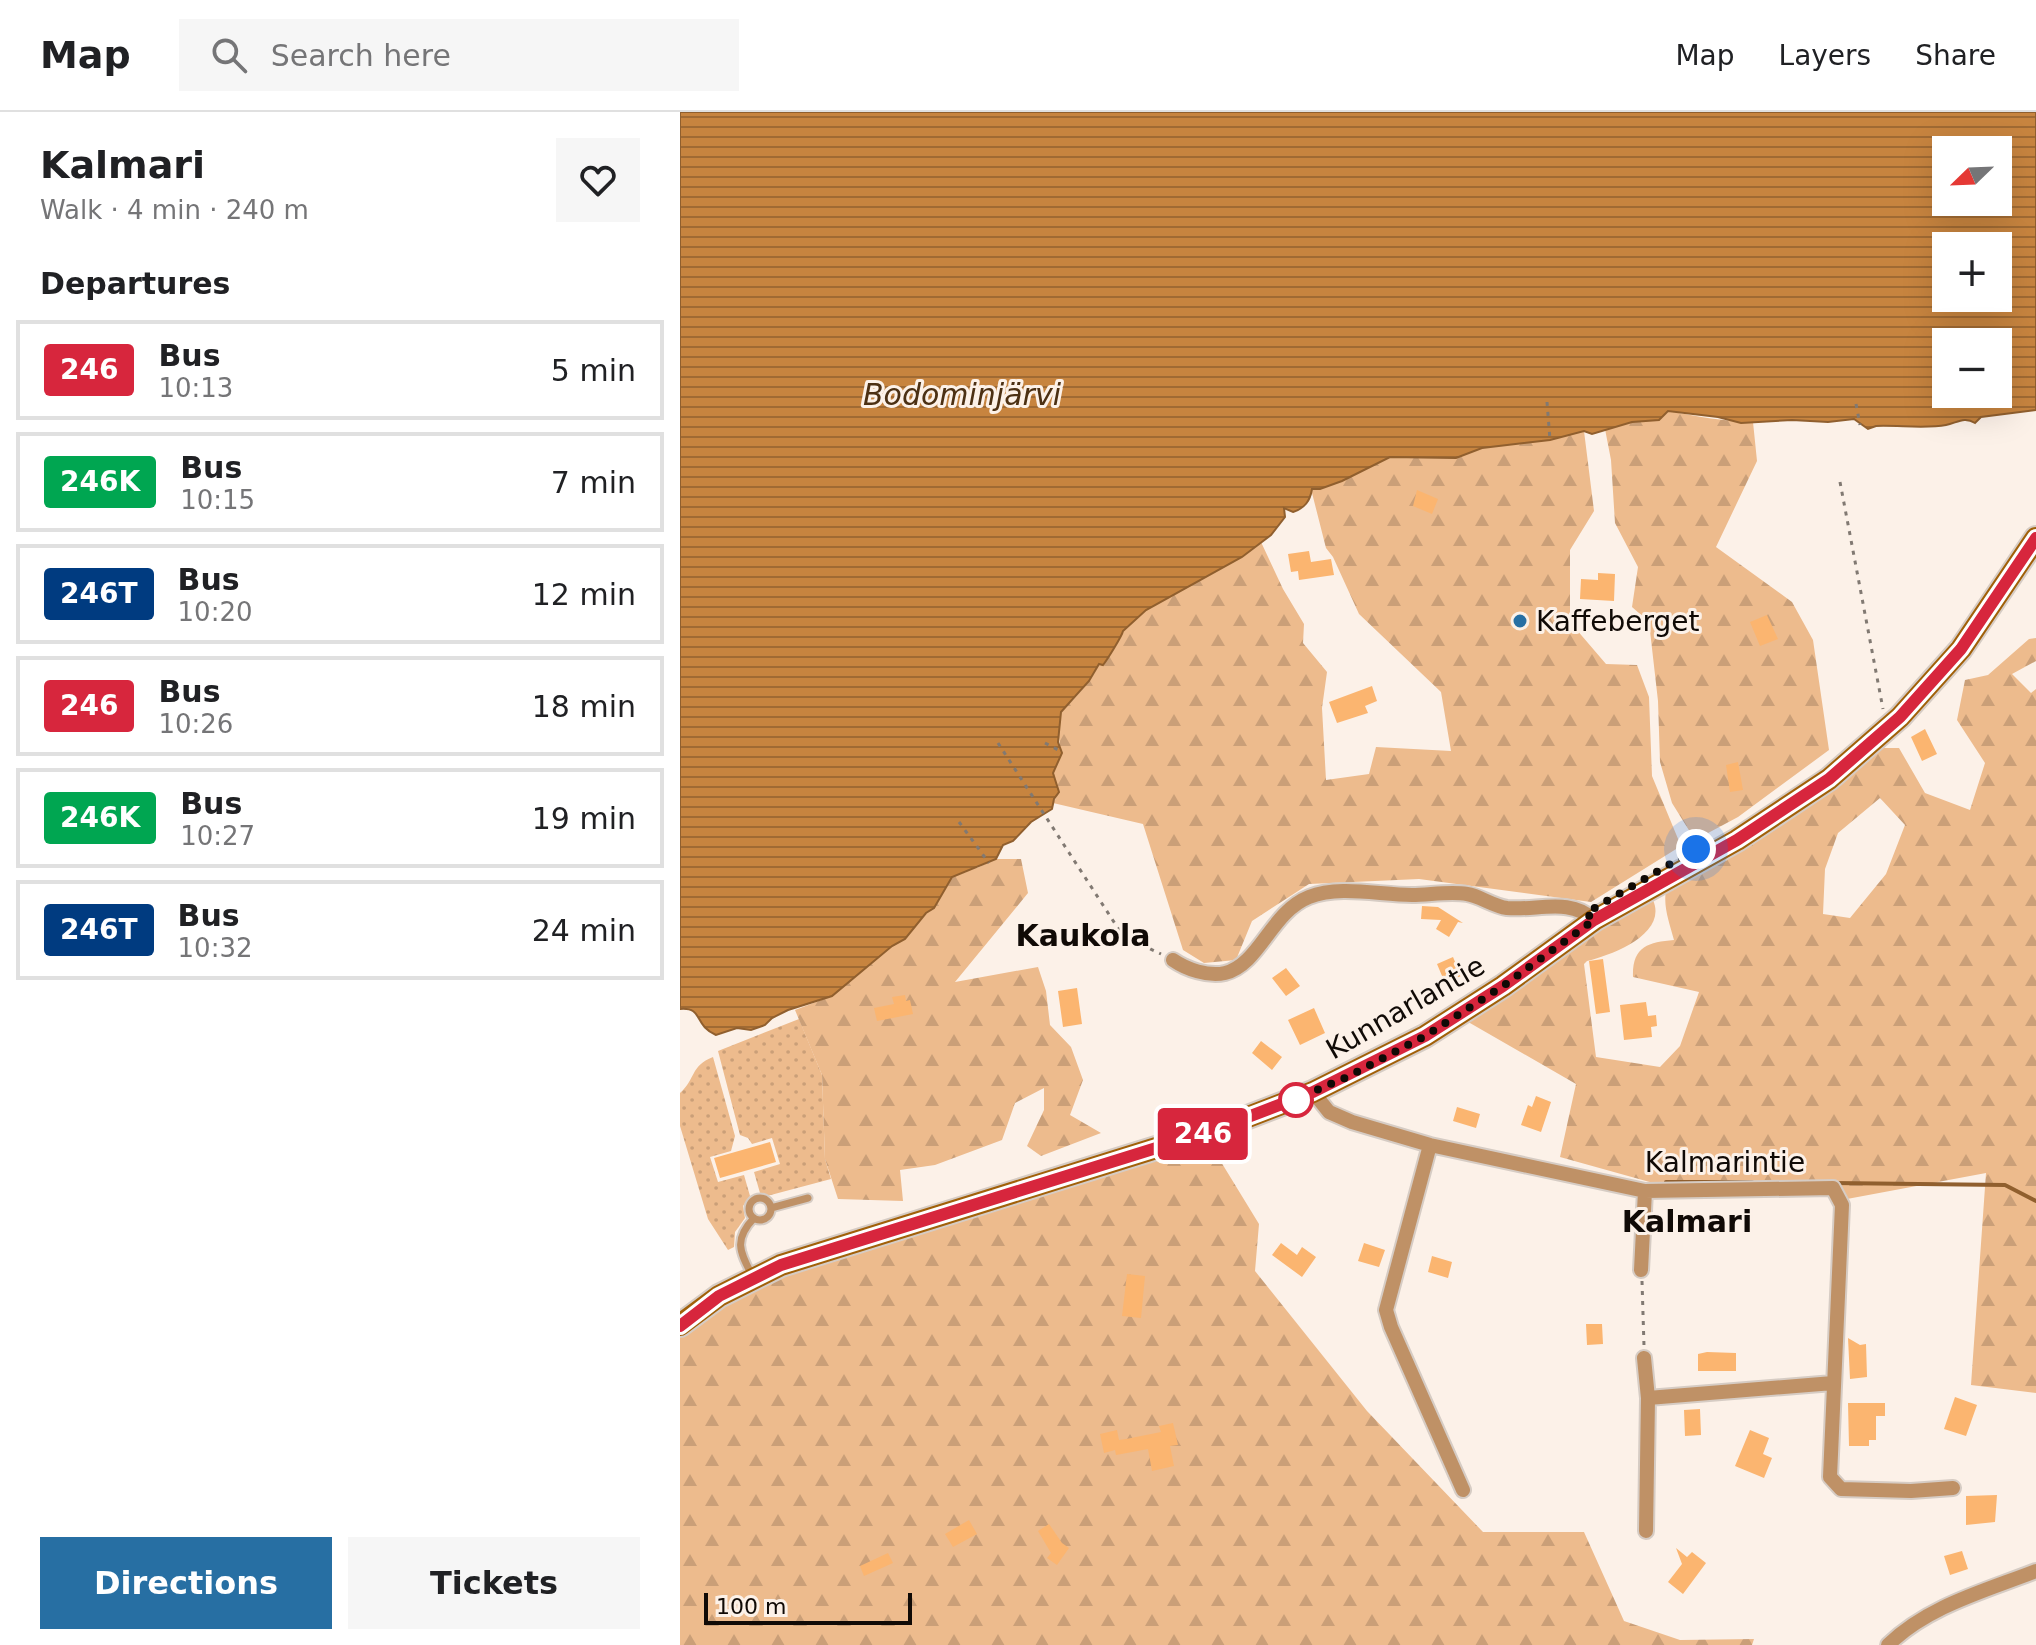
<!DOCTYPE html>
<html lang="en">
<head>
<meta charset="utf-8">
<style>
  body { margin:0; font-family:"DejaVu Sans",sans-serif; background:#f6f6f6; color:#202124; height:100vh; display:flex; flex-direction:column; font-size:30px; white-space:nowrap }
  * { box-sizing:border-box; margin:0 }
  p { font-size:26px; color:#757577 }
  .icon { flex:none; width:44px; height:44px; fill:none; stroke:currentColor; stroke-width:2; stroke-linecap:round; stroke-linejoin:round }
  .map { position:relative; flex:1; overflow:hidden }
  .sheet { display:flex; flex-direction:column; background:#fff; width:680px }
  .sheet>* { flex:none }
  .badge { padding:0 16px; border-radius:6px; font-size:28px; line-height:52px }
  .needle { width:52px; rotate:247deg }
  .controls { position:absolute; left:1252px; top:24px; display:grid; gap:16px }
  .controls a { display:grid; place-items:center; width:80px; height:80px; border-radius:0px; background:#fff; box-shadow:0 8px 32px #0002; font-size:40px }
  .scale { position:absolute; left:24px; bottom:20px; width:208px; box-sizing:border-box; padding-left:8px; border:4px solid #100a06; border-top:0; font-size:22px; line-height:28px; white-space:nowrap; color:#100a06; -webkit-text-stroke:6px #fcf1e8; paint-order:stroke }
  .you { position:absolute; width:40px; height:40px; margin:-20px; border:6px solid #fff; border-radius:50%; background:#1a73e8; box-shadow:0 0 0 12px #1a73e833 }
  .map>.badge { position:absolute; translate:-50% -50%; box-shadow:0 0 0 4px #fff }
  h2 { padding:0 40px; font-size:30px; line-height:72px }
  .round { display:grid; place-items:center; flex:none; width:84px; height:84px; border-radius:0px; background:#f6f6f6 }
  .summary { display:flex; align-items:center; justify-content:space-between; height:136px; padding:0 40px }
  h1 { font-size:38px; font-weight:700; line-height:60px }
  .button { display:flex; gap:16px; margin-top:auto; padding:16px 40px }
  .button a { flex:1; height:92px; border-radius:0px; background:#276fa3; color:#fff; font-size:32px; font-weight:700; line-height:92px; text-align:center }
  .button a+a { background:#f6f6f6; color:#202124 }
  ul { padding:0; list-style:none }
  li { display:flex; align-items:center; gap:24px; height:100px; margin:0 16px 12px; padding:0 24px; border:4px solid #e0e0e0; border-radius:0px }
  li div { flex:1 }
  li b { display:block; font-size:30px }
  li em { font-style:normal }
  li .badge { min-width:88px; font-weight:700; text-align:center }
  header { display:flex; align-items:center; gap:48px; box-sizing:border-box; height:112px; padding:0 40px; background:#fff; border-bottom:2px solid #e0e0e0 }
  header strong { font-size:38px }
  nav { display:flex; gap:44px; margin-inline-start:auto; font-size:28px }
  .search { width:560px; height:72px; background:#f6f6f6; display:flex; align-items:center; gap:20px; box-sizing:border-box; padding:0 28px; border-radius:0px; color:#757577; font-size:30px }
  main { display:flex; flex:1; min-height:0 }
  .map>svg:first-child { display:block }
  .grass { fill:url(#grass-dots) }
  .forest { fill:url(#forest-firs); fill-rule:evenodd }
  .water { fill:url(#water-rules); stroke:#905f2e; stroke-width:2; fill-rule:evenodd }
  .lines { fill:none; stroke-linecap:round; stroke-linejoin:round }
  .stream { stroke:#905f2e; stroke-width:4 }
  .building { fill:#fbb570 }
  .service-casing { stroke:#d6ccc4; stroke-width:11 }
  .minor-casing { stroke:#d6ccc4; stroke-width:18 }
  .secondary-casing { stroke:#d6ccc4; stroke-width:26 }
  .path { stroke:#817972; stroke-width:3; stroke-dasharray:4 6; stroke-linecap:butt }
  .service { stroke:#bf9166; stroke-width:7 }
  .minor { stroke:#bf9166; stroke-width:14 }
  .secondary { stroke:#a16009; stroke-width:22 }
  .line-casing { stroke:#fff; stroke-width:18 }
  .line { stroke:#d7263d; stroke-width:12 }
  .walk { stroke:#100a06; stroke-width:8; stroke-dasharray:0 14.4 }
  .poi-dot { fill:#276fa3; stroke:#fcf1e8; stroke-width:3 }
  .stop-dot { fill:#fff; stroke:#d7263d; stroke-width:4 }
  .labels { text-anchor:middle; stroke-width:6; stroke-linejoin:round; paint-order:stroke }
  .poi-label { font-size:28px; fill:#100a06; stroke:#fcf1e8; text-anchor:start }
  .street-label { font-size:28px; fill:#100a06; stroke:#fcf1e8 }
  .water-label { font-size:30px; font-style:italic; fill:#4c3013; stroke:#fcf1e8 }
  .neighbourhood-label { font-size:30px; font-weight:bold; fill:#100a06; stroke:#fcf1e8 }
</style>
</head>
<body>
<header>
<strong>Map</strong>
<div class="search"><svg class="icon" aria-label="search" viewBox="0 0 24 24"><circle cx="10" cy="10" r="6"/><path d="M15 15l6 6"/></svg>Search here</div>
<nav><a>Map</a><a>Layers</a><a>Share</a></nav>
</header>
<main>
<section class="sheet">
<div class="summary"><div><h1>Kalmari</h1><p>Walk · 4 min · 240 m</p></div><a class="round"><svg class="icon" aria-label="heart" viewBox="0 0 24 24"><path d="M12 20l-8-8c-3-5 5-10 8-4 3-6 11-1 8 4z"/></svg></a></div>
<h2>Departures</h2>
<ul>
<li><span class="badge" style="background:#d7263d;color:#fff">246</span><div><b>Bus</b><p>10:13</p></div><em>5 min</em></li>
<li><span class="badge" style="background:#00a651;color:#fff">246K</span><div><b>Bus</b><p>10:15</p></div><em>7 min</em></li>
<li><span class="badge" style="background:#003b80;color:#fff">246T</span><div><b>Bus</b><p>10:20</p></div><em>12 min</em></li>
<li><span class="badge" style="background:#d7263d;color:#fff">246</span><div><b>Bus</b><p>10:26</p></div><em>18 min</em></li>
<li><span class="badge" style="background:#00a651;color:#fff">246K</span><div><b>Bus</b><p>10:27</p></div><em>19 min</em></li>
<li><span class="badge" style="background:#003b80;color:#fff">246T</span><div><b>Bus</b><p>10:32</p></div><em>24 min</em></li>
</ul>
<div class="button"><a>Directions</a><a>Tickets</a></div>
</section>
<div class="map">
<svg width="1356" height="1533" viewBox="0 0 1356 1533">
  <defs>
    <pattern id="grass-dots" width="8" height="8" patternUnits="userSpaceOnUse" patternTransform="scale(2)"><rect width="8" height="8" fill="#edbb8d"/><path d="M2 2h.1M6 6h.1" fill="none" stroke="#ca9f78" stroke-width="1.8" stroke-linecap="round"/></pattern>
    <pattern id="forest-firs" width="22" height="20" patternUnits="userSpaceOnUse" patternTransform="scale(2)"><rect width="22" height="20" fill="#edbb8d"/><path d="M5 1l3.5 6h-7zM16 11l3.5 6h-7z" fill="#ca9f78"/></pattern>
    <pattern id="water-rules" width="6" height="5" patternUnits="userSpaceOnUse" patternTransform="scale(2)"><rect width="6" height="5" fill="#c7843f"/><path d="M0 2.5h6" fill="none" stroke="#a06a33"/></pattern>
  </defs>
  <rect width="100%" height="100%" fill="#fcf1e8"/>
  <!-- grass -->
  <path class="grass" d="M119,907L142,963L145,1047L151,1067L87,1084L80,1081L74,1060L100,1052L92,1026L72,1032L68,1026L60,1023L38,939Z
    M33,945L55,1024L51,1039L30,1045L38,1070L64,1063L70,1084L63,1094L65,1106L55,1120L54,1135L48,1138L28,1107L0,1014V981C16,967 10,954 33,945Z"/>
  <!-- forest -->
  <path class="forest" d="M989,299C1014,304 1048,310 1073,310L1077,349L1036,435L1112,490L1133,528L1149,638L1058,705L1015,728L992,691L980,650L978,589L969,510L952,495L958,455L935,411L931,348L925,317L952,310L979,308Z
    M904,319L914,399L890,438V510L926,552L957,553L969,585L972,664L1001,734L911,790L739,767L629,772L572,809L556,848L524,851L503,838L463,712L373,691L377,684L372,661C389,640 373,623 380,601C383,595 389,592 393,588C403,577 414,564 419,552H423C427,547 442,525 443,519L466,498L562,445L581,430L603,477L624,512L623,531L647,560L642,596L646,668L689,662L696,635L771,639L761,580L679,502L653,445L646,436L631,377H640L662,369L710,345L776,346L802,336L870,328Z
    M1356,526V549L1332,562L1351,581L1356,577V1281L1291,1273L1306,1061L1167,1087L1148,1069L984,1074L880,1045L896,972L783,907L962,785L973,788C988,822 932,843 907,849L904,852L916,945L980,955L1000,934L1019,880L953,865C952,835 968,830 994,828C989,809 981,790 988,771L1194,636H1219L1245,681L1290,698L1305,651L1277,608L1285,568L1308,563L1349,527ZM1200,686L1225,713L1206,762L1170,806L1143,802L1145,757L1158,721Z
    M316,747H341L348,781L275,870L358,855L366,879L370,913L391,935L403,968L390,1003L421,1021L361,1044L347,1034L364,998V976L335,991L322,1028L255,1053L220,1058L223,1089L158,1087L145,1047L142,963L115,898L152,884L212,834L225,827L246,801L254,796L272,765L286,760L291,755L297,756Z
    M527,1027L579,1112L575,1159L687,1299L803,1420H904L944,1509L1000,1528L1074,1527L1072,1533H0V1224L73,1171Z"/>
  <!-- water -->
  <path class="water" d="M0,0H1356V298L1301,305L1295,311C1284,304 1277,311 1266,313C1246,317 1218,313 1196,314L1188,317L1174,307L1148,310L1112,308L1061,311L1038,305L988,299L979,308L952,310L912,322L904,319L870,328L802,336L776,346L710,345L662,369L640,377H632C630,389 625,396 613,400L604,396L605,405L591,423L562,445L466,498L443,519C442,524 427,548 423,553L419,552L409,569L381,600L378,630L382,641L373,661L379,680L374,687L372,697L351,710L333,729L323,733L316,747L272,765L254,796L246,801L225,827L212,834L152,884L108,898L92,906L85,913L71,918L57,916L36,923C13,913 24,895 0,897ZM1266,38H1318V90H1266ZM1266,134H1318V186H1266ZM1266,230H1318V282H1266Z"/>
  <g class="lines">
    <!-- stream -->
    <path class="stream" d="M986,1070H1072
      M1153,1071L1325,1073L1356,1089"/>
  </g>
  <!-- building -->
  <path class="building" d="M737,378L758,387L752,402L733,394Z
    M629,439L631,450L651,447L654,463L619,468L618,459L611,460L608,442Z
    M918,461L935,462L934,489L900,487L901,467L918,468Z
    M1087,503L1098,527L1080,534L1070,510Z
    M692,574L697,589L685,594L688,601L657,611L649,590Z
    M1245,617L1257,642L1242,649L1231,625Z
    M1058,650L1063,678L1050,680L1046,653Z
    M742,794L758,795L783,811L778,810L769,825L756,817L761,808L741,807Z
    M773,845L781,864L765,871L757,852Z
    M923,847L930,900L916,902L909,849Z
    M606,856L620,874L606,884L592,866Z
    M397,876L402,912L383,915L378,879Z
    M225,883L226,889L230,888L233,902L197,909L194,896L214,892L212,885Z
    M966,890L968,904L976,903L977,914L971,915L972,925L944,928L940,893Z
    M634,896L645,921L620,933L608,908Z
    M581,929L602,945L592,958L572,941Z
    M856,984L871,990L861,1020L841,1013L848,993L852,995Z
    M777,995L800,1002L796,1016L773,1009Z
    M90,1030L96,1050L40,1066L34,1046Z
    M601,1131L617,1143L622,1135L636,1145L622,1165L592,1143Z
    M684,1131L705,1138L699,1155L678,1149Z
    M752,1144L772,1150L768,1166L748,1160Z
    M447,1162L465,1164L461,1206L442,1204Z
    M906,1212H922L923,1232L907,1233Z
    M1168,1226L1180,1233L1186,1232L1187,1265L1170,1267Z
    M1027,1240L1056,1241V1259H1018V1242Z
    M1275,1285L1297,1293L1286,1324L1264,1317Z
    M1168,1291H1205V1304H1196V1328H1189V1334H1169Z
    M1020,1297L1021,1323L1005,1324L1004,1298Z
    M493,1311L498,1333L490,1334L494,1354L472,1359L468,1337L436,1343L435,1338L424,1341L420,1322L437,1318L439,1328L446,1327L481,1320L479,1314Z
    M1070,1318L1089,1326L1083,1342L1092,1346L1084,1366L1055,1354Z
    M1317,1383L1315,1410L1286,1413V1384Z
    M289,1408L297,1422L273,1435L265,1422Z
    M369,1412L382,1431L389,1436L377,1453L367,1446L371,1441L358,1419Z
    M996,1436L1007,1445L1012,1440L1026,1451L1003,1482L988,1470L1002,1452Z
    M1282,1439L1288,1457L1270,1463L1264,1444Z
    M208,1441L213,1451L184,1464L180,1454Z"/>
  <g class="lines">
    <defs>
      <path id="service" d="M69 1097a11 11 0 1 1 22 0a11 11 0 1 1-22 0Z
        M91,1096L128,1086
        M72,1163C59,1139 54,1127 74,1106"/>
      <path id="minor" d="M493,848C506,857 528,865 545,861C580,852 591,800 629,785C660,773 699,783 732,783C749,783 770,779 787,782C800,784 813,794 827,796C857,799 890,785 914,808
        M633,980L649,1000L672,1010L750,1033L965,1079L1153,1076L1162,1093L1150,1365L1161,1377L1231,1379L1273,1376
        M750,1033L706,1198L711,1215L783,1378
        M961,1158L965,1079
        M964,1246L968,1286
        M966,1419L968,1286L1153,1271
        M1208,1533C1248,1494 1305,1479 1356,1459"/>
      <path id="secondary" d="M0,1213L39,1184L101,1153L534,1018L633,980L745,924L823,874L914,808L1057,728L1149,667L1220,605L1281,537L1356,426"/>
    </defs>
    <!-- service casing -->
    <use href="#service" class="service-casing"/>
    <!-- minor casing -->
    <use href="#minor" class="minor-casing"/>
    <!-- secondary casing -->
    <use href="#secondary" class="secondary-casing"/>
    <!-- path -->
    <path class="path" d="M867,290L870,328
      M1176,292L1180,313
      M1160,370L1203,597
      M318,631L443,824L481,842
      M365,631L382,640
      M279,710L309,751
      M962,1169L964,1234"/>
    <!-- service -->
    <use href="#service" class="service"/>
    <!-- minor -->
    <use href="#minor" class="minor"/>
    <!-- secondary -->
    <use href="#secondary" class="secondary"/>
  </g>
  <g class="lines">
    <defs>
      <path id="line" d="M0,1214L39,1184L101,1153L534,1018L633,980L745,924L823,874L914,808L1057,728L1149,667L1220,605L1281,537L1356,426"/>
    </defs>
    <!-- line casing -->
    <use href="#line" class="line-casing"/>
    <!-- line -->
    <use href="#line" class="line"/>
    <!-- walk -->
    <path class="walk" d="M616,988L607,991L667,965L745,924L823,874L914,808L906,801L1016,737"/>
  </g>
  <!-- markers -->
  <circle class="poi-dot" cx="840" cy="509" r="8"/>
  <circle class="stop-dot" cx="616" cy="988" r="16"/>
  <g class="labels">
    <!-- poi labels -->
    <g class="poi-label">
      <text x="856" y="519">Kaffeberget</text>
    </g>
    <!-- street labels -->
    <g class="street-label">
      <text transform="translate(725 895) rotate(-30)" y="10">Kunnarlantie</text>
      <text x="1045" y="1060">Kalmarintie</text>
    </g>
    <!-- water labels -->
    <g class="water-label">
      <text x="282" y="293">Bodominjärvi</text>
    </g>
    <!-- neighbourhood labels -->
    <g class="neighbourhood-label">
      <text x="403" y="834">Kaukola</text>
      <text x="1007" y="1120">Kalmari</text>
    </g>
  </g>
</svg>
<div class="controls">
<a><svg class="needle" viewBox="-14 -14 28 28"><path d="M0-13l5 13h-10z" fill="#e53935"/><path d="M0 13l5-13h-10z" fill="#757577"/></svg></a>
<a>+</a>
<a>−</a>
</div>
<div class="scale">100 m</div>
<div class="you" style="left:1016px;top:737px"></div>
<b class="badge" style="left:523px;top:1022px;background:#d7263d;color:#fff">246</b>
</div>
</main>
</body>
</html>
